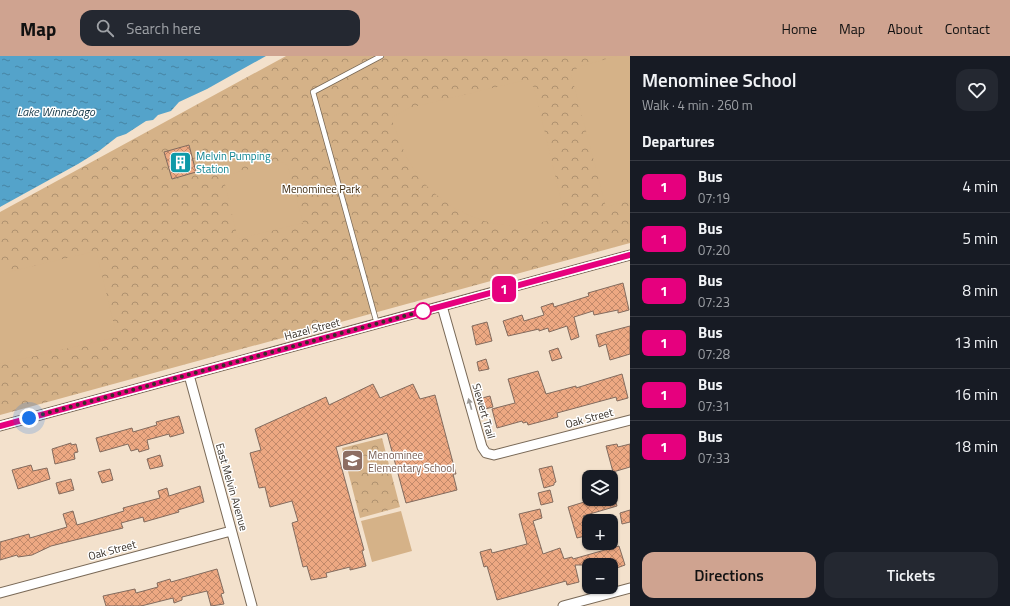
<!DOCTYPE html>
<html lang="en">
<head>
<meta charset="utf-8">
<style>
  body { margin:0; font-family:"Titillium Web",sans-serif; background:#242831; color:#f1f3f6; height:100vh; display:flex; flex-direction:column; font-size:15px; white-space:nowrap }
  * { box-sizing:border-box; margin:0 }
  p { font-size:13px; color:#9ea1a6 }
  .icon { flex:none; width:22px; height:22px; fill:none; stroke:currentColor; stroke-width:2; stroke-linecap:round; stroke-linejoin:round }
  .map { position:relative; flex:1; overflow:hidden }
  .sheet { display:flex; flex-direction:column; background:#171b24; width:380px }
  .sheet>* { flex:none }
  .badge { padding:0 8px; border-radius:6px; font-size:14px; line-height:26px }
  .buttons { position:absolute; left:582px; top:414px; display:grid; gap:8px }
  .buttons a { display:grid; place-items:center; width:36px; height:36px; border-radius:8px; background:#171b24; box-shadow:0 1px 3px #0004; font-size:20px }
  .you { position:absolute; width:20px; height:20px; margin:-10px; border:3px solid #fff; border-radius:50%; background:#1a73e8; box-shadow:0 0 0 6px #1a73e833 }
  .map>.badge { position:absolute; translate:-50% -50%; box-shadow:0 0 0 2px #fff }
  h2 { padding:0 12px; font-size:15px; line-height:36px }
  .round { display:grid; place-items:center; flex:none; width:42px; height:42px; border-radius:12px; background:#242831 }
  .headline { display:flex; align-items:center; justify-content:space-between; height:68px; padding:0 12px }
  h1 { font-size:19px; font-weight:600; line-height:30px }
  .primary-button { display:flex; gap:8px; margin-top:auto; padding:8px 12px }
  .primary-button a { flex:1; height:46px; border-radius:12px; background:#cfa390; color:#111; font-size:16px; font-weight:600; line-height:46px; text-align:center }
  .primary-button a+a { background:#242831; color:#f1f3f6 }
  ul { padding:0; list-style:none }
  li { display:flex; align-items:center; gap:12px; height:52px; padding:0 12px; border-top:1px solid #363941 }
  li div { flex:1 }
  li b { display:block; font-size:15px }
  li em { font-style:normal }
  li .badge { min-width:44px; font-weight:700; text-align:center }
  header { display:flex; align-items:center; gap:24px; box-sizing:border-box; height:56px; padding:0 20px; background:#cfa390; color:#111 }
  header strong { font-size:19px }
  nav { display:flex; gap:22px; margin-inline-start:auto; font-size:14px }
  .search { width:280px; height:36px; background:#242831; display:flex; align-items:center; gap:10px; box-sizing:border-box; padding:0 14px; border-radius:12px; color:#9ea1a6; font-size:15px }
  main { display:flex; flex:1; min-height:0 }
  .map>svg:first-child { display:block }
  .forest { fill:url(#forest-crowns) }
  .garden { fill:#d5b288 }
  .water { fill:url(#water-ripples) }
  .building { fill:url(#building-cross-hatch); stroke:#826b5e }
  .lines { fill:none; stroke-linecap:round; stroke-linejoin:round }
  .lane-casing { stroke:#796957; stroke-width:6 }
  .street-casing { stroke:#796957; stroke-width:11 }
  .lane { stroke:#fff; stroke-width:4.5 }
  .street { stroke:#fff; stroke-width:9 }
  .oneway { fill:#9b9894 }
  .line-casing { stroke:#fff; stroke-width:9 }
  .line { stroke:#e6007e; stroke-width:6 }
  .walk { stroke:#373028; stroke-width:4; stroke-dasharray:0 7.2 }
  .stop-dot { fill:#fff; stroke:#e6007e; stroke-width:2 }
  .labels { text-anchor:middle; stroke-width:3; stroke-linejoin:round; paint-order:stroke }
  .culture-label { font-size:11px; fill:#0d838f; stroke:#fff; text-anchor:start }
  .park-label { font-size:11px; fill:#3e2a0f; stroke:#fff }
  .street-label { font-size:11px; fill:#373028; stroke:#fff }
  .education-label { font-size:11px; fill:#785e54; stroke:#fff; text-anchor:start }
  .water-label { font-size:12px; font-style:italic; fill:#133647; stroke:#fff }
</style>
</head>
<body>
<header>
<strong>Map</strong>
<div class="search"><svg class="icon" aria-label="search" viewBox="0 0 24 24"><circle cx="10" cy="10" r="6"/><path d="M15 15l6 6"/></svg>Search here</div>
<nav><a>Home</a><a>Map</a><a>About</a><a>Contact</a></nav>
</header>
<main>
<div class="map">
<svg width="630" height="550" viewBox="0 0 630 550">
  <defs>
    <pattern id="forest-crowns" width="20" height="18" patternUnits="userSpaceOnUse"><rect width="20" height="18" fill="#d5b288"/><path d="M2 6a3 3 0 1 1 6 0M12 15a3 3 0 1 1 6 0" fill="none" stroke="#ae916f"/></pattern>
    <pattern id="water-ripples" width="26" height="14" patternUnits="userSpaceOnUse"><rect width="26" height="14" fill="#54a3ca"/><path d="M2 4q2-2 4 0t4 0M15 11q2-2 4 0t4 0" fill="none" stroke="#4685a4"/></pattern>
    <pattern id="building-cross-hatch" width="8" height="8" patternUnits="userSpaceOnUse"><rect width="8" height="8" fill="#eda882"/><path d="M0 0l8 8M0 8l8-8" fill="none" stroke="#c1896a"/></pattern>
  </defs>
  <rect width="100%" height="100%" fill="#f3e1cc"/>
  <!-- forest -->
  <path class="forest" d="M286,0H630V187L0,359V156Z
    M382,382L400,451L360,462L342,392Z"/>
  <!-- garden -->
  <path class="garden" d="M617,0H630V144L606,151L571,18L578,11Z
    M522,25L534,31L565,161C545,165 524,172 504,169C470,165 434,144 415,115C404,99 398,80 391,62L409,52Z
    M280,105L288,110L303,167L238,183L223,120Z
    M96,195L117,281L0,308V218Z
    M401,455L412,495L372,506L361,465Z"/>
  <!-- water -->
  <path class="water" d="M0,0H266L207,33L179,46L171,55L158,59L153,64L146,65L126,78L117,81L99,95L78,108L0,151Z"/>
  <!-- building -->
  <path class="building" d="M189,89L196,116L172,123L164,96Z
    M623,227L629,254L618,257V254L594,259L593,255L574,261L579,281L571,284L567,270L549,276L548,272L539,275V273L508,280L503,265L522,259L524,265L544,259L541,251L553,247L554,251L589,240L588,237Z
    M487,266L492,285L476,289L472,270Z
    M630,270V298L610,304L606,288L599,291L596,279Z
    M558,292L562,302L552,305L549,295Z
    M486,303L489,313L479,315L477,306Z
    M538,315L546,338L576,330V332L622,318L628,342L617,345L616,341L557,357L558,361L547,364L528,369L527,366L523,367L522,365L497,372L492,353L515,347L508,323Z
    M373,328L380,342L413,328L420,343L435,339L456,418H453L457,434L406,447L387,377L336,391L364,494L362,495L366,510L350,514V511L326,517L327,521L311,524L307,510L303,511L292,467L298,465L292,445L270,451L265,431L259,432L250,397L261,394L255,373L326,341L329,349Z
    M490,340L493,351L481,354L478,343Z
    M179,360L184,377L170,381L169,378L147,384L149,393L139,396L138,393L131,395L128,388L100,396L96,382L132,372L133,376L157,369L156,366Z
    M71,387V389L76,388L78,396L74,397L75,403L55,408L52,393Z
    M617,388L618,391L630,388V411L613,416L606,390Z
    M160,399L163,410L150,413L147,403Z
    M31,409L33,415L47,412L50,423L18,433L12,414Z
    M552,410L556,426L554,427V429L544,432L539,413Z
    M110,413L113,424L102,427L98,416Z
    M71,423L74,434L59,438L56,427Z
    M200,430L204,446L178,454L179,456L144,466L143,461L121,467L123,472L51,490L32,499L18,501L17,499L0,504V486L29,478L30,482L67,471L63,458L73,455L77,469L124,455L123,452L160,442L158,435L167,432L169,440Z
    M550,434L553,446L541,449L538,437Z
    M594,443H615L617,450L583,460L589,479L577,482L568,451Z
    M540,453L542,462L533,465L543,498L560,492L564,503L572,501L573,503L619,490L625,509L614,513L613,509H575L579,526L567,529L566,525L497,544L487,510L484,511L480,496L491,493L492,497L527,488L519,458Z
    M630,454V466L622,468L620,457Z
    M217,513L224,537L221,538L224,548L211,550L207,535L182,541V544L174,547L173,542L141,550H106L103,540L135,533L136,537L158,531L157,527L170,523L171,526Z"/>
  <g class="lines">
    <defs>
      <path id="lane" d="M377,268L313,36L381,0"/>
      <path id="street" d="M442,250L482,391L486,397L494,399L630,364
        M189,319L252,550
        M0,370L630,199
        M0,537L231,475
        M563,550L630,532"/>
    </defs>
    <!-- lane casing -->
    <use href="#lane" class="lane-casing"/>
    <!-- street casing -->
    <use href="#street" class="street-casing"/>
    <!-- lane -->
    <use href="#lane" class="lane"/>
    <!-- street -->
    <use href="#street" class="street"/>
  </g>
  <!-- one-way arrows -->
  <defs><path id="oneway-solid" d="M-6-.8H1V-3.2L6.5 0L1 3.2V.8H-6Z"/></defs>
  <use class="oneway" href="#oneway-solid" transform="translate(470 348) rotate(-106)"/>
  <g class="lines">
    <defs>
      <path id="line" d="M0,370L630,199"/>
    </defs>
    <!-- line casing -->
    <use href="#line" class="line-casing"/>
    <!-- line -->
    <use href="#line" class="line"/>
    <!-- walk -->
    <path class="walk" d="M29,362L423,255"/>
  </g>
  <!-- icons -->
  <defs>
    <symbol id="building-square" viewBox="-11 -11 22 22"><rect x="-9" y="-9" width="18" height="18" rx="4" fill="#0f9aa8" stroke="#fff"/><path d="M-4-6H4V6H1V3H-1V6H-4ZM-2.5-4.3h1.7v1.8h-1.7ZM.8-4.3h1.7v1.8H.8ZM-2.5-1h1.7V.8h-1.7ZM.8-1h1.7V.8H.8Z" fill="#fff"/></symbol>
    <symbol id="school-square" viewBox="-11 -11 22 22"><rect x="-9" y="-9" width="18" height="18" rx="4" fill="#8d6e63" stroke="#fff"/><path d="M0-5L7-2L0 1L-7-2ZM-4 1L0 2.5L4 1V4Q0 6-4 4Z" fill="#fff"/></symbol>
  </defs>
  <g fill-rule="evenodd">
    <use href="#building-square" x="168" y="94" width="25" height="25"/>
    <use href="#school-square" x="340" y="392" width="25" height="25"/>
  </g>
  <!-- markers -->
  <circle class="stop-dot" cx="423" cy="255" r="8"/>
  <g class="labels">
    <!-- culture labels -->
    <g class="culture-label">
      <text x="196" y="104">Melvin Pumping<tspan x="196" dy="13">Station</tspan></text>
    </g>
    <!-- park labels -->
    <g class="park-label">
      <text x="321" y="137">Menominee Park</text>
    </g>
    <!-- street labels -->
    <g class="street-label">
      <text transform="translate(312 273) rotate(-15)" y="4">Hazel Street</text>
      <text transform="translate(484 355) rotate(74)" y="4">Siewert Trail</text>
      <text transform="translate(589 362) rotate(-15)" y="4">Oak Street</text>
      <text transform="translate(232 431) rotate(74)" y="4">East Melvin Avenue</text>
      <text transform="translate(112 494) rotate(-15)" y="4">Oak Street</text>
    </g>
    <!-- education labels -->
    <g class="education-label">
      <text x="368" y="403">Menominee<tspan x="368" dy="13">Elementary School</tspan></text>
    </g>
    <!-- water labels -->
    <g class="water-label">
      <text x="56" y="60">Lake Winnebago</text>
    </g>
  </g>
</svg>
<div class="buttons">
<a><svg class="icon" aria-label="layers" viewBox="0 0 24 24"><path d="M12 4l9 5-9 5-9-5zM3 14l9 5 9-5"/></svg></a>
<a>+</a>
<a>−</a>
</div>
<div class="you" style="left:29px;top:362px"></div>
<b class="badge" style="left:504px;top:233px;background:#e6007e;color:#fff">1</b>
</div>
<section class="sheet">
<div class="headline"><div><h1>Menominee School</h1><p>Walk · 4 min · 260 m</p></div><a class="round"><svg class="icon" aria-label="heart" viewBox="0 0 24 24"><path d="M12 20l-8-8c-3-5 5-10 8-4 3-6 11-1 8 4z"/></svg></a></div>
<h2>Departures</h2>
<ul>
<li><span class="badge" style="background:#e6007e;color:#fff">1</span><div><b>Bus</b><p>07:19</p></div><em>4 min</em></li>
<li><span class="badge" style="background:#e6007e;color:#fff">1</span><div><b>Bus</b><p>07:20</p></div><em>5 min</em></li>
<li><span class="badge" style="background:#e6007e;color:#fff">1</span><div><b>Bus</b><p>07:23</p></div><em>8 min</em></li>
<li><span class="badge" style="background:#e6007e;color:#fff">1</span><div><b>Bus</b><p>07:28</p></div><em>13 min</em></li>
<li><span class="badge" style="background:#e6007e;color:#fff">1</span><div><b>Bus</b><p>07:31</p></div><em>16 min</em></li>
<li><span class="badge" style="background:#e6007e;color:#fff">1</span><div><b>Bus</b><p>07:33</p></div><em>18 min</em></li>
</ul>
<div class="primary-button"><a>Directions</a><a>Tickets</a></div>
</section>
</main>
</body>
</html>
